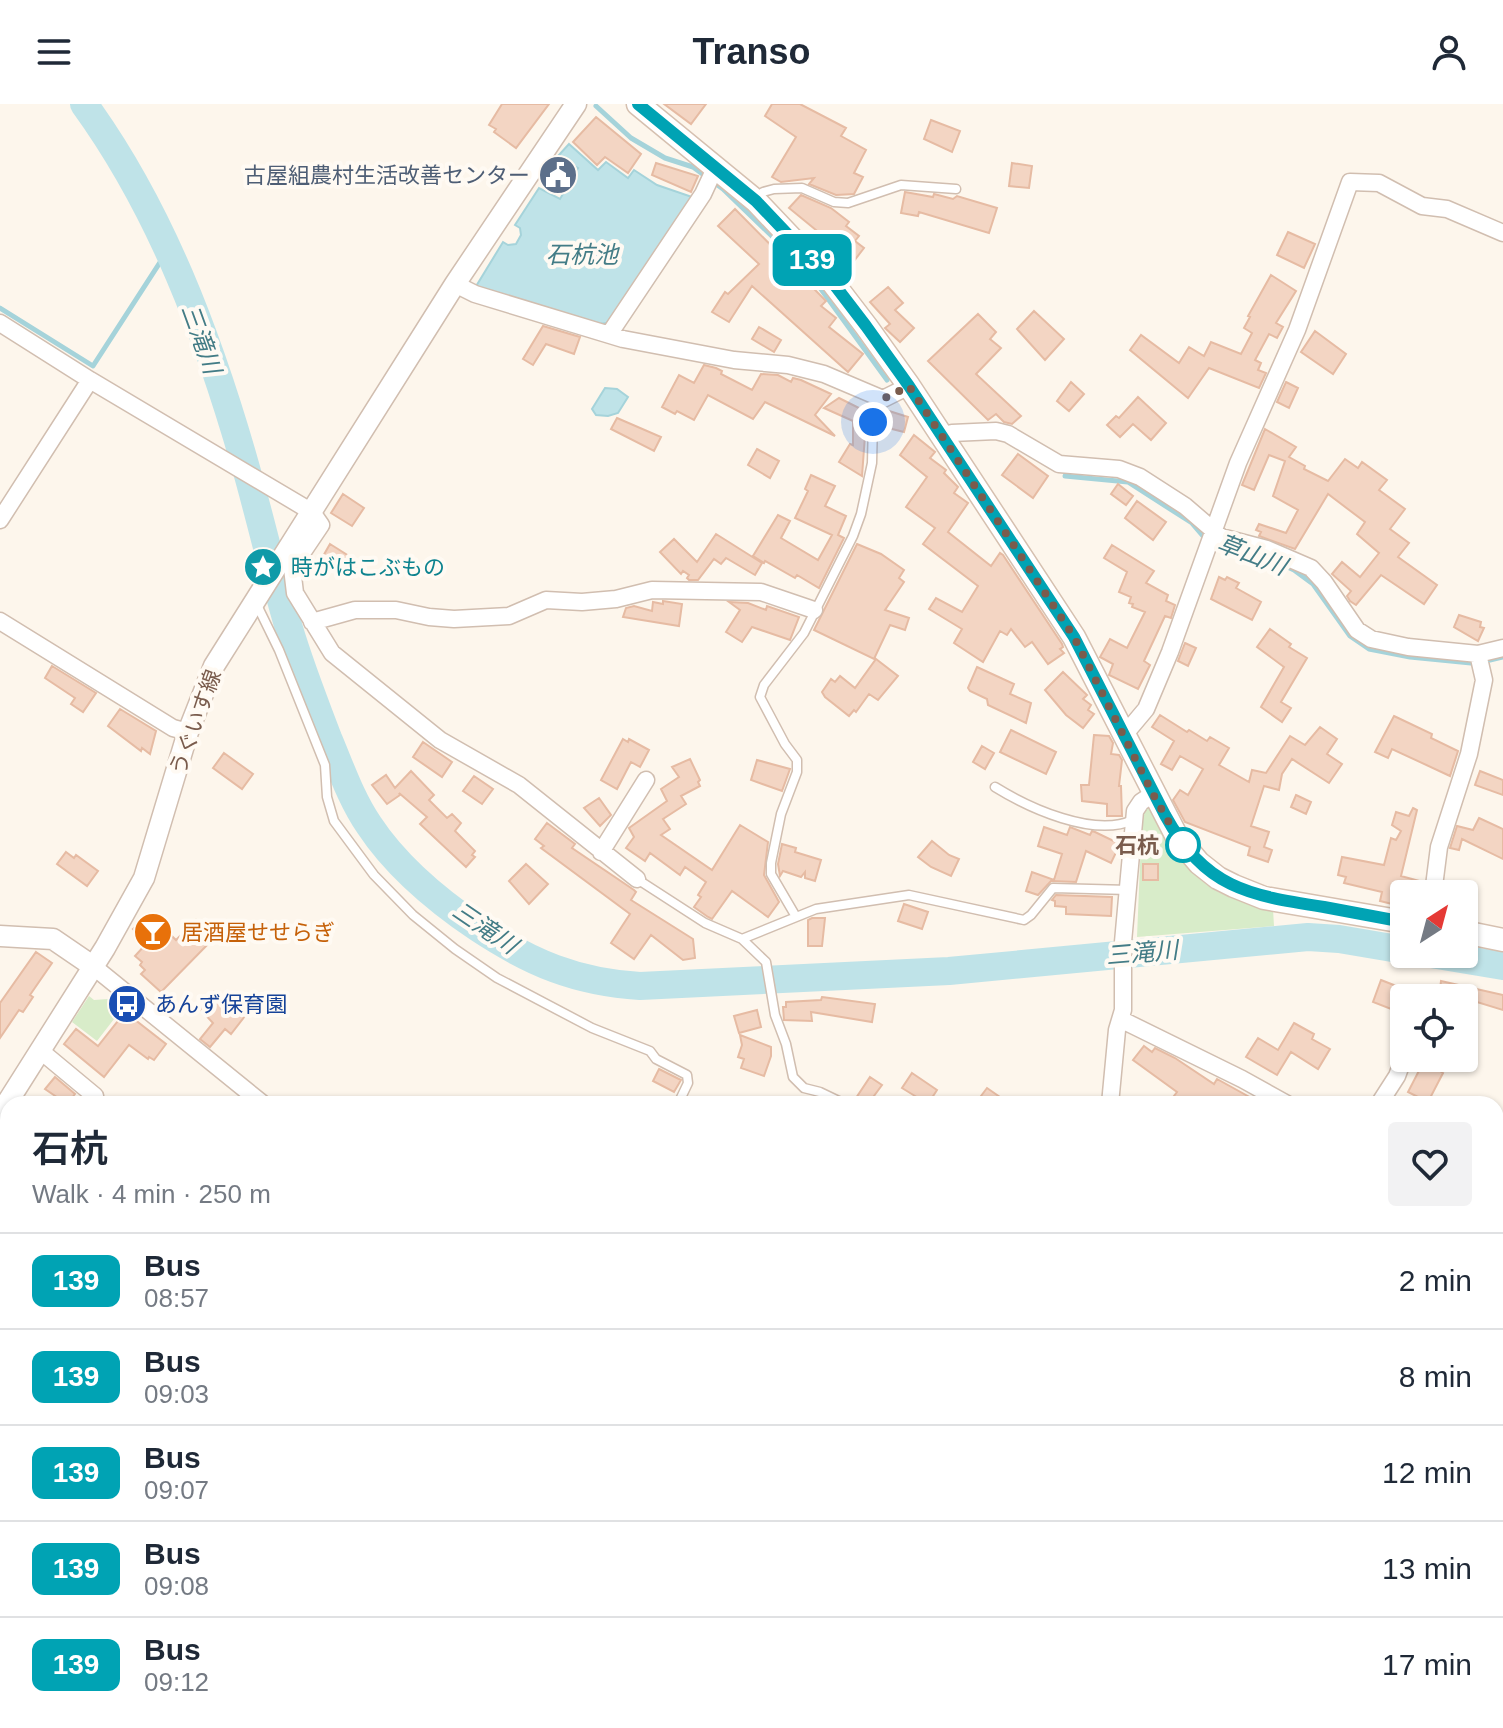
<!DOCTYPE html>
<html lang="en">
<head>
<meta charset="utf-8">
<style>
  body { margin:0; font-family:Helvetica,"Noto Sans JP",sans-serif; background:#f2f2f3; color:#1f2937; height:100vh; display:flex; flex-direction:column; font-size:30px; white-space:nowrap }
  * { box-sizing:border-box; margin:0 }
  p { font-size:26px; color:#747a83 }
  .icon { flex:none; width:44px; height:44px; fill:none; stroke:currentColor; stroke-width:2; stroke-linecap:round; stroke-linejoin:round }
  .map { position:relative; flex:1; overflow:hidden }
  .details { position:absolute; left:0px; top:992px; width:1504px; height:632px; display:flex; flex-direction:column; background:#fff; border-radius:24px 24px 0 0; box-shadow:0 2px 6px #0004 }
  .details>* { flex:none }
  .badge { padding:0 16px; border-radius:12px; font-size:28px; line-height:52px }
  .needle { width:52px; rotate:36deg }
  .tools { position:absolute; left:1390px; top:776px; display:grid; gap:16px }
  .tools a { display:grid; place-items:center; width:88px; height:88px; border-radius:8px; background:#fff; box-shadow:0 2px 6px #0004; font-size:40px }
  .you { position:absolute; width:40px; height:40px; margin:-20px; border:6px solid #fff; border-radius:50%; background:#1a73e8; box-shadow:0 0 0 12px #1a73e833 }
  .map>.badge { position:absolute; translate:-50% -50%; box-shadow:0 0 0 4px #fff }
  .round { display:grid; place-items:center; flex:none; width:84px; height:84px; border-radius:8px; background:#f2f2f3 }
  .headline { display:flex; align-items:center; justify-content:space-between; height:136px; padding:0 32px }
  h1 { font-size:38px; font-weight:600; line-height:60px }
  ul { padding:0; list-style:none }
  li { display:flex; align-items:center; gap:24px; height:96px; padding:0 32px; border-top:2px solid #e0e1e3 }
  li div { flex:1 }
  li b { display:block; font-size:30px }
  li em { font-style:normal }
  li .badge { min-width:88px; font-weight:700; text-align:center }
  header { display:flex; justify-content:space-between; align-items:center; height:104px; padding:0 32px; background:#fff; font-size:36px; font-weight:600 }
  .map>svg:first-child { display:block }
  .green { fill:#d8ecc9 }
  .water { fill:#bfe3e8; stroke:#a5d3da; stroke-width:2 }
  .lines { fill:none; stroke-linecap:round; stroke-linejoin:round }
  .stream { stroke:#a5d3da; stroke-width:5 }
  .river { stroke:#bfe3e8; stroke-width:28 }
  .building { fill:#f3d5c3; stroke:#e6bba3; stroke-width:2 }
  .service-casing { stroke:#d1beb0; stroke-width:11 }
  .minor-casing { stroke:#d1beb0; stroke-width:19 }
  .tertiary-casing { stroke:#d1beb0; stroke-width:23 }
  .secondary-casing { stroke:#d6c0b0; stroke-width:25 }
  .service { stroke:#fff; stroke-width:8 }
  .minor { stroke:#fff; stroke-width:16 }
  .tertiary { stroke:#fff; stroke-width:20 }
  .secondary { stroke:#fff; stroke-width:22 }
  .line-casing { stroke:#fff; stroke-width:18 }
  .line { stroke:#00a3b4; stroke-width:12 }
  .walk { stroke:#7a5c4d; stroke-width:8; stroke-dasharray:0 14.4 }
  .stop-dot { fill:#fff; stroke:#00a3b4; stroke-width:4 }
  .labels { text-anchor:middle; stroke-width:8; stroke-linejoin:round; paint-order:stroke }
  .service-label { font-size:22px; fill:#4e5e75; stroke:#fffaf3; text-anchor:end }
  .culture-label { font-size:22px; fill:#0d838f; stroke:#fffaf3; text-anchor:start }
  .street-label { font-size:22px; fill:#7a5c4d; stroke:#fffaf3 }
  .stop-label { font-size:22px; font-weight:bold; fill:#7a5c4d; stroke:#fffaf3; text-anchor:end }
  .food-label { font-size:22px; fill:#c56008; stroke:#fffaf3; text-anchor:start }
  .transit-label { font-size:22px; fill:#164399; stroke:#fffaf3; text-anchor:start }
  .water-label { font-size:24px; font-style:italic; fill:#437c86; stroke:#fffaf3 }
</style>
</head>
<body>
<header><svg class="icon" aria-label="menu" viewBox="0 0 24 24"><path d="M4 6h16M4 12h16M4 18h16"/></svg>Transo<svg class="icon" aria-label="person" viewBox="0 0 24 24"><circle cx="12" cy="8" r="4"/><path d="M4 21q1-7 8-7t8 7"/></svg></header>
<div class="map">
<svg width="1503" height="1624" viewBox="0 0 1503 1624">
  <rect width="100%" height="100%" fill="#fdf6ec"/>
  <!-- green -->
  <path class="green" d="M1148,703C1167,735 1189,776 1225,791C1240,797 1258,800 1273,805L1274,822L1137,833L1142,712Z
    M89,892L94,896L108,895L121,906L97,937L72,918Z
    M0,1330L8,1333V1616H570L596,1624H0Z"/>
  <!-- water -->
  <path class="water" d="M569,40L598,66L606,58L628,74L634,66L657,81L695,94L607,219L599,220L475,184L503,138L508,141L516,140L521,131L520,124L515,121L539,84L560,95L578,64L558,52Z
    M605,284L617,285L628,293L618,309L608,312L596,311L592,305Z"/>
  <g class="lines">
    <!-- stream -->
    <path class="stream" d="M596,2L631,34L665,54L693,63L723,85L776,136L818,181L887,276
      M0,204L93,262L168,146
      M1065,372L1128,378L1192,419L1204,433L1217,442L1279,459L1294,466L1313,480L1350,532L1369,545L1410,553L1471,559
      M1490,556L1503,553"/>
    <!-- river -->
    <path class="river" d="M84,0C161,106 208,232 244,357C259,409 271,462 286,514C297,555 313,594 328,634C340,662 351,695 369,721C396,762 438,797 478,824C531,859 576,878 640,882L949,867L1308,833L1339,835L1404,846
      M1431,850L1503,862"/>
  </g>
  <!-- building -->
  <path class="building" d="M502,0H549L516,44L494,28L496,25L489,21Z
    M664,0H706L691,20Z
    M772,0H800L846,24L841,32L866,46L854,69L863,73L854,90L836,91L809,80L814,74L781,78L772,73L796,33L765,12Z
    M596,13L641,50L628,69L605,53L597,61L573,38Z
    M931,16L960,27L952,48L924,35Z
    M554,56L558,59L559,57L574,65L561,88L542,77Z
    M656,59L698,72L691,88L652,71Z
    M1012,59L1032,62L1029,84L1009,82Z
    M905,88L933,93L934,90L953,95L957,92L997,104L989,129L919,108L918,112L901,109Z
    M801,91L831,104L849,118L846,122L859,132L855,137L864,144L847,166L837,158L844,149L789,104Z
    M735,105L826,197L821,202L836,214L829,223L863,250L848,268L752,182L729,218L712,208L725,188L728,190L759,160L718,122Z
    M1288,128L1315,140L1304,164L1277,151Z
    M1271,171L1296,187L1276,219L1283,223L1277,234L1269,230L1255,256L1261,259L1258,266L1266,269L1259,284L1209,264L1188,294L1130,246L1141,231L1179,259L1189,243L1204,252L1211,238L1241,250L1252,229L1244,224L1250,213L1248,212Z
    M888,183L903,199L895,206L914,224L900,238L885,224L890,220L870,198Z
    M1034,207L1064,235L1045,256L1017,225Z
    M978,210L996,228L990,235L1001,244L976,270L1021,312L1012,320L1004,318L996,310L988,316L928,257Z
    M543,222L580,233L574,250L546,240L533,261L523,255Z
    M759,223L781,236L774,248L752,235Z
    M1315,227L1346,250L1333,270L1301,248Z
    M704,261L716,264L722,267L721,270L752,286L761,270L778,271L791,278L793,274L801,276L831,290L815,311L835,332L765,298L753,315L708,291L694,316L677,307L675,310L662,303L679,271L694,279Z
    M1071,278L1084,290L1069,307L1057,297Z
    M1286,278L1298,284L1289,304L1277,298Z
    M1138,293L1166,319L1151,336L1133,320L1120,333L1107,321L1116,312L1119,314Z
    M839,294L869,309L866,318L862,372L839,358L850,340L853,341V317L824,304Z
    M886,306L908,313L904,328L880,322Z
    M617,314L661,333L654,347L611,325Z
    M1265,325L1296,343L1289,353L1305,362L1304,365L1328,377L1345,355L1358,364L1362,358L1387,376L1379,386L1405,405L1390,425L1409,439L1398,453L1437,481L1424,500L1381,471L1356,501L1350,497L1347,492L1351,487L1332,470L1342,458L1360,473L1379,449L1357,430L1365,418L1328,390L1295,445L1259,432L1261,428L1256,426L1259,420L1286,429L1298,406L1273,392L1285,357L1269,351L1254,386L1242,381Z
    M914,331L935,348L930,354L946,366L944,369L958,383L954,389L968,399L948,428L991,462L1000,449L1003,451L1062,540L1063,543L1060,545L1064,549L1048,560L1032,538L1025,543L1011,525L1007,531L1000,527L983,558L954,539L962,525L929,505L936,494L962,508L978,482L923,440L935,424L906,403L927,373L900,351Z
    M757,345L779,357L770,374L748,361Z
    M1018,350L1048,372L1033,394L1002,371Z
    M811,371L835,382L825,402L846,412L838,431L844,434L819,484L797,471L795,474L765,457L764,459L753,452L778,411L790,417L781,434L818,456L832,431L795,414L808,387L805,385Z
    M1118,380L1133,392L1126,401L1111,390Z
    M343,390L364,404L352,422L331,409Z
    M1137,397L1166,418L1153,436L1125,414Z
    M716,430L762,459L755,471L726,454L721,460L714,455L698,476H689L687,474L689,471L683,467L681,470L660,448L674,435L697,458Z
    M330,440L349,452L340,466L322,454Z
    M857,440L881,450L904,466L899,474L904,478L885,506L909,514L905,526L890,521L874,555L814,526Z
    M1112,441L1154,467L1146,479L1168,491L1166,497L1175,501L1171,514L1165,512L1144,557L1150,561L1138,585L1109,571L1113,560L1100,553L1110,535L1127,544L1145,508L1132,503L1133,500L1129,499L1131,493L1119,488L1127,468L1104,454Z
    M1219,473L1225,476L1227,473L1239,479L1236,484L1261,498L1252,516L1211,495Z
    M663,497L682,500L679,522L623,513L626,504L634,502L652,507L653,498L663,500Z
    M729,498L748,499L766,506L767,502L799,513L790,536L752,523L742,538L726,528L740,506Z
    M1459,511L1481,518L1480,523L1484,524L1478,537L1454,523Z
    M1270,525L1291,540L1289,543L1307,554L1281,598L1291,604L1282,618L1261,603L1284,563L1257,543Z
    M1185,539L1196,544L1188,562L1178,557Z
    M876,555L898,572L878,596L869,590L856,608L854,606L849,612L825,593L822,588L831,575L835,578L840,572L855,584Z
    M52,562L96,589L83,608L71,600L75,594L45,574Z
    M977,563L1014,580L1010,590L1031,599L1026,619L988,601L987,595L970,587L968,584Z
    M1063,568L1087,591L1083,595L1091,601L1088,606L1094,610L1083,624L1066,611L1045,586Z
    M120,605L156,627L150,650L142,644L141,647L108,622Z
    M1160,611L1187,628L1189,626L1207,637L1210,633L1229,644L1219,661L1249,678L1252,666L1266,669L1290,632L1305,641L1320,623L1337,635L1327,650L1342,660L1329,679L1292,655L1282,670L1279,686L1264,682L1251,722L1269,728L1264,743L1272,746L1268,758L1248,751L1250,743L1185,718L1173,696L1180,686L1188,691L1203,665L1180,652L1172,666L1161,660L1174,637L1152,623Z
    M1394,612L1432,630L1431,634L1458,647L1450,672L1392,645L1388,654L1375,648Z
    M1011,626L1056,648L1046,670L1000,648Z
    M1094,631L1109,632L1113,639L1111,650L1119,651L1122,656L1119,682H1121L1122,712H1107V700L1082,697L1081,681H1089Z
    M623,635L628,638L629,635L649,646L640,663L631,658L617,685L601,676Z
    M423,638L452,658L442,673L413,653Z
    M982,642L994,649L985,665L973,658Z
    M224,649L253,670L242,685L213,664Z
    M690,655L700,676L698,678L700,682L681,692L686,700L663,715L670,725L661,731L712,766L740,721L768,738L764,771L779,798L768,813L732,787L712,815L708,813L694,803L701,793L698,791L706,778L685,763L680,771L650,749L645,757L626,744L634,733L629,724L667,697L661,685L679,673L672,663Z
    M757,656L790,665L782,687L751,676Z
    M411,667L434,691L429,696L447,714L452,710L461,719L455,727L475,747L472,751L475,753L466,763L420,720L427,713L399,689L400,691L387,700L372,681L386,671L395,684Z
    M1480,667L1503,676V691L1475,681Z
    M474,672L493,685L482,700L463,687Z
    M1296,691L1311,698L1306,710L1291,703Z
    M599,694L611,711L600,722L584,704Z
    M1413,704L1417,706L1401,772L1423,778L1421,790H1404V803L1380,797L1382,788L1344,779L1346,773L1338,771L1342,753L1384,761L1391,734L1396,736L1401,727L1392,721L1396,708L1409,712Z
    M1479,714L1503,725V755L1462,735L1459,746L1450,744L1457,722L1473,726Z
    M547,719L575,740L572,744L634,786L636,788L631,796L693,835L695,854L683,856L651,831L634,855L611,839L630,810L541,744L544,742L535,735Z
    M1044,723L1067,731L1070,723L1090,731L1092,727L1095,728L1120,740L1111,759L1086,747L1076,778L1051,777L1038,791L1026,787L1032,768L1054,776L1062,750L1038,742Z
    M932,737L949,751L959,755L951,772L931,763L918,753Z
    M782,740L796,744L795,748L821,756L815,777L805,774V768L801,773L783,767L780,772L778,760Z
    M66,748L74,754L76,751L98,767L87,782L57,760Z
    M526,760L548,780L529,800L509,777Z
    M1143,760H1158V776H1143Z
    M1056,791L1112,793L1111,812L1066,810V803L1055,802V797L1052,796Z
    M904,800L928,808L922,825L898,817Z
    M149,810L176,836L196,816L214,834L161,888L141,870L145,866L140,861L142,858L135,852L147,839L133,825Z
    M812,814H825L822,842H808V816Z
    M36,848L52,859L30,891L33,893L23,908L19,906L0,934V899Z
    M1381,876L1404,885V910L1373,898Z
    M1441,877L1503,891V906L1464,894H1439Z
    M214,888L245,912L231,930L225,925L210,943L200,935L213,919L200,905Z
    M822,893L875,900L872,918L811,908L812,917L784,916L783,903H786V898L821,896Z
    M757,906L761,923L739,929L734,912Z
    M125,908L166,940L154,956L149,953L148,955L129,941L104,973L64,940L76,925L98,942Z
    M1294,919L1314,930L1312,935L1330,945L1318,965L1291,948L1277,971L1246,953L1258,934L1278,946Z
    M740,931L771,943V952L764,972L741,964L744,955L738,953L742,941Z
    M1144,942L1152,948L1155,944L1175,954L1214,980L1217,975L1262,1000H1210L1202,995L1199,1000H1187L1174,992L1177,988L1133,956Z
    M1424,957L1443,969L1428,998L1408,988Z
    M659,965L681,976L674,988L653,977Z
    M912,969L937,986L928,1000L902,984Z
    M55,973L75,990L67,1000L45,985Z
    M870,973L882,981L868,1000H852Z
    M987,984L1010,1000H975Z"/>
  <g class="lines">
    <defs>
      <path id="service" d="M756,96L763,88L774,85L802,84L834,98L848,99L901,81L956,85
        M256,499L279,546L325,661L327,693L334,717L374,771L413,811L455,845L497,874L592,924L650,947L656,955L687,971L688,979L678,1000
        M995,683C1029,704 1094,734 1133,716
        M637,775L705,819L742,835L816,805L909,791L1024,816L1031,811L1053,784L1129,786
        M795,811L771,770V759L781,710L797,668V656L785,640L760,593L764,581L804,529L853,432L861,410L872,359L873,318L883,295
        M742,835L766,858L775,911L786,940L793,973L804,984L820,988L845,1000
        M1496,1529L1503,1532
        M1198,1624L1201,1616
        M1426,1624L1429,1616"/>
      <path id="minor" d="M455,180L475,190L623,235L734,256L788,261L824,270L883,295L909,282
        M0,219L90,276L312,408L321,421L292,464L295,489L332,549L440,636L519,681L637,775
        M610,229L703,90L716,62
        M942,333L952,329L996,327L1008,330L1059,360L1119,365L1140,373L1185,402L1221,433L1267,445L1311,464L1324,478L1357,526L1371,535L1408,543L1478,550L1503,544
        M0,416L90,276
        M0,517L173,624L188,628
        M312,518L355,506H396L429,513L454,515L509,512L546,496L582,498L616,495L652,486L761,488L814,506
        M1125,630L1146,605L1170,548L1238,359L1297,226L1350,78L1379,79L1422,102L1447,105L1503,129
        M601,748L646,676
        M1433,790L1439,743L1469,650L1484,576L1478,550
        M94,863L263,1000
        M1420,890V894
        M1122,916L1242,975L1287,1000
        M42,948L95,992L88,1000
        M1110,1000L1117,926L1123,906V838L1135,707L1141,698L1153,690
        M1379,1000L1397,972L1404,953
        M0,1101L8,1092
        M1496,1120L1503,1124
        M1496,1169L1503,1162
        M1496,1417L1503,1420"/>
      <path id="tertiary" d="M0,832L53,835L94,863
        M0,1010L105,844L144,774L188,628L214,562L455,180L576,0"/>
      <path id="secondary" d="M638,0L756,97L830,175L866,222L909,282L1074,533L1177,733L1199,759L1218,774L1234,782L1264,794L1404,818
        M1464,828L1503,836"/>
    </defs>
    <!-- service casing -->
    <use href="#service" class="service-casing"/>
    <!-- minor casing -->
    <use href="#minor" class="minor-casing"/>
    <!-- tertiary casing -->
    <use href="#tertiary" class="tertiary-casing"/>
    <!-- secondary casing -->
    <use href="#secondary" class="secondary-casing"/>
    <!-- service -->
    <use href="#service" class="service"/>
    <!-- minor -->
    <use href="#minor" class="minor"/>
    <!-- tertiary -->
    <use href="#tertiary" class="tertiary"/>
    <!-- secondary -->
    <use href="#secondary" class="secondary"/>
  </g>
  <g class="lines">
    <defs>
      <path id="line" d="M638,0L756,97L830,175L866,222L909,282L1074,533L1165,711C1205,784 1247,791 1324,803C1351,808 1377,813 1404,818"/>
    </defs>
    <!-- line casing -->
    <use href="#line" class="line-casing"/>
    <!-- line -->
    <use href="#line" class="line"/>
    <!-- walk -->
    <path class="walk" d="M873,318L883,295L909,282L1074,533L1153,690L1177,733L1187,747L1183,741"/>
  </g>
  <!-- icons -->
  <defs>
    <symbol id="civic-disc" viewBox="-11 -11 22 22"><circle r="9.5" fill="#5c6f8a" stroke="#fffaf3"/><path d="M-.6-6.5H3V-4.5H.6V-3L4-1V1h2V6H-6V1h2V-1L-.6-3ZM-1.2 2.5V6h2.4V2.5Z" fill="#fff"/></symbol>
    <symbol id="sight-disc" viewBox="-11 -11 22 22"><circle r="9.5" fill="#0f9aa8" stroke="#fffaf3"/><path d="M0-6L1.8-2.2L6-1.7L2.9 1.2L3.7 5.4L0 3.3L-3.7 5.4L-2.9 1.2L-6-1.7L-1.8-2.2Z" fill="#fff"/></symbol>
    <symbol id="bar-disc" viewBox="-11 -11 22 22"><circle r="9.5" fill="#e8710a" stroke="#fffaf3"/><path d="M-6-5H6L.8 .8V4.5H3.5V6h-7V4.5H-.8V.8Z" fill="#fff"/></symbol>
    <symbol id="bus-disc" viewBox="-11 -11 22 22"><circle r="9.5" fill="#1a4fb4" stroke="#fffaf3"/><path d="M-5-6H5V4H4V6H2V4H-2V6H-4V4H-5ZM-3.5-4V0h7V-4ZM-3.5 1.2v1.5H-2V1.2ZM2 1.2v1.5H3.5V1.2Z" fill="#fff"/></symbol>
  </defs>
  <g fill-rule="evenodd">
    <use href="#civic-disc" x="536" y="49" width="44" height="44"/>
    <use href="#sight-disc" x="241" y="441" width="44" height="44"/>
    <use href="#bar-disc" x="131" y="806" width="44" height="44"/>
    <use href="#bus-disc" x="105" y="878" width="44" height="44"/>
  </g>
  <!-- markers -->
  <circle class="stop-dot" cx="1183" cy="741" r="16"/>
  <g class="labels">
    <!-- service labels -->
    <g class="service-label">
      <text x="530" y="79">古屋組農村生活改善センター</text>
    </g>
    <!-- culture labels -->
    <g class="culture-label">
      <text x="291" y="471">時がはこぶもの</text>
    </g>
    <!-- street labels -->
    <g class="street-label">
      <text transform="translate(195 618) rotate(-70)" y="8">うぐいす線</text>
    </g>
    <!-- stop labels -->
    <g class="stop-label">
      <text x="1159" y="749">石杭</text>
    </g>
    <!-- food labels -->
    <g class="food-label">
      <text x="181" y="836">居酒屋せせらぎ</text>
    </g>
    <!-- transit labels -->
    <g class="transit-label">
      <text x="155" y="908">あんず保育園</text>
    </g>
    <!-- water labels -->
    <g class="water-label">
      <text x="582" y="159">石杭池</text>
      <text transform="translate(201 235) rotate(70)" y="8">三滝川</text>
      <text transform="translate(1252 451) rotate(21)" y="8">草山川</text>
      <text transform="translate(485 824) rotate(34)" y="8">三滝川</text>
      <text transform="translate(1142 849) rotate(-5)" y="8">三滝川</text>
    </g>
  </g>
</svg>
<div class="tools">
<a><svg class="needle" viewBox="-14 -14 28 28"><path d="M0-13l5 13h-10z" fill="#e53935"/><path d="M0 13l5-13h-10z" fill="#747a83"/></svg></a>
<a><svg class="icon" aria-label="locate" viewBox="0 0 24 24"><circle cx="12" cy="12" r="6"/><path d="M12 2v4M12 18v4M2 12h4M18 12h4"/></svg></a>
</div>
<div class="you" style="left:873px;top:318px"></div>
<b class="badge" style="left:812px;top:156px;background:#00a3b4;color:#fff">139</b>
<section class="details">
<div class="headline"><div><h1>石杭</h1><p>Walk · 4 min · 250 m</p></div><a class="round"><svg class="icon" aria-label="heart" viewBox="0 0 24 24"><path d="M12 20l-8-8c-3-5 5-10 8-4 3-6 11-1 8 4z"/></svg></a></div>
<ul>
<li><span class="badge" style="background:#00a3b4;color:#fff">139</span><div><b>Bus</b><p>08:57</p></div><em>2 min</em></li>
<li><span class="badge" style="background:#00a3b4;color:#fff">139</span><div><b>Bus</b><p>09:03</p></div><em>8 min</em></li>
<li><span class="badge" style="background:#00a3b4;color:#fff">139</span><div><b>Bus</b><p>09:07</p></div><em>12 min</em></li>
<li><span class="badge" style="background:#00a3b4;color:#fff">139</span><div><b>Bus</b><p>09:08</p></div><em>13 min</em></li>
<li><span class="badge" style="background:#00a3b4;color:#fff">139</span><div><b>Bus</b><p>09:12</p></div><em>17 min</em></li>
</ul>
</section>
</div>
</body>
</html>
